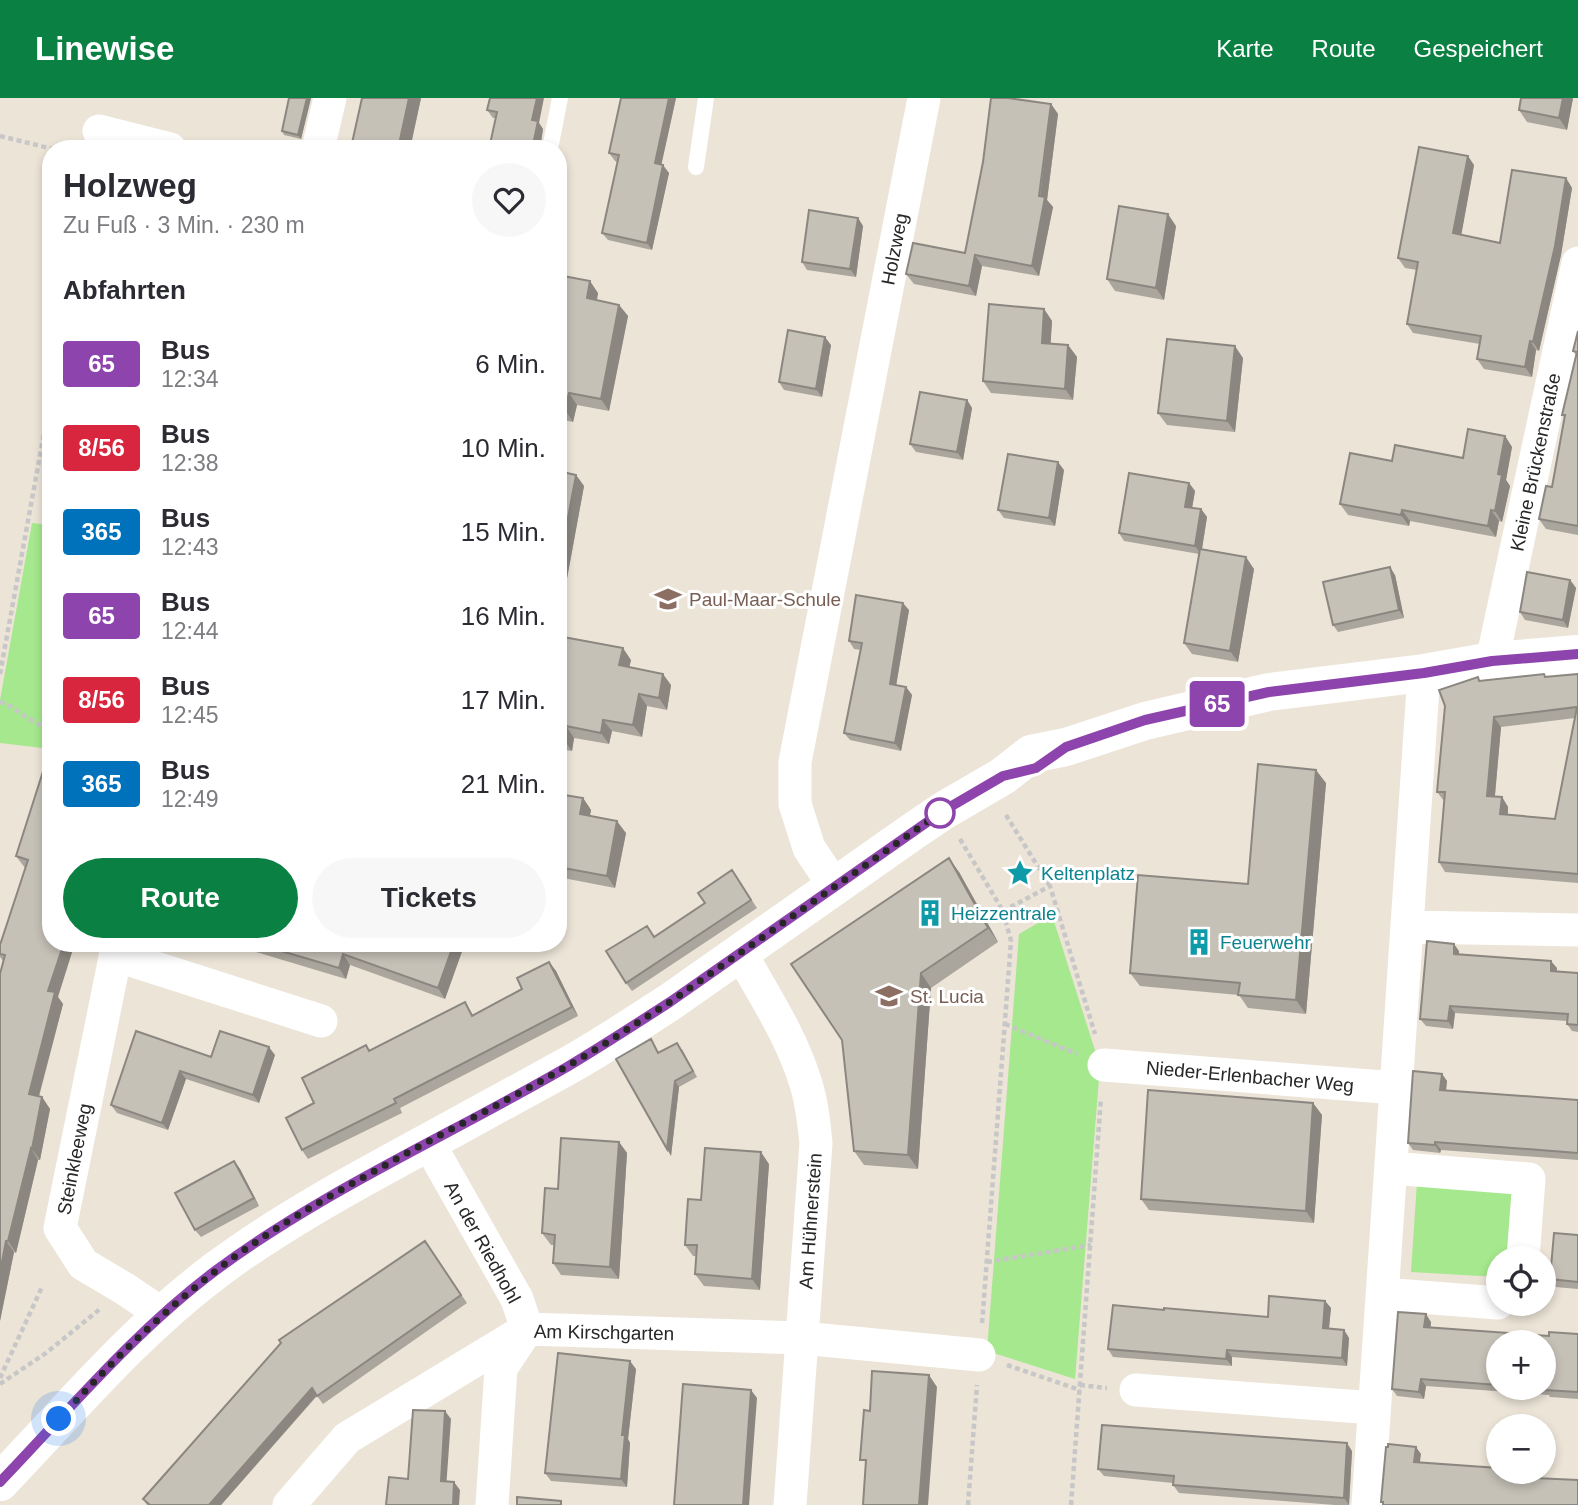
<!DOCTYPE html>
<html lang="de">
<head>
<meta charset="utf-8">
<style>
  body { margin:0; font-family:Helvetica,sans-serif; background:#f7f7f7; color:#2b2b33; height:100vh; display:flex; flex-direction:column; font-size:26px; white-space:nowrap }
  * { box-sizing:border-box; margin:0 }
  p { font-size:23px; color:#7c7c81 }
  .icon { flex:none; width:38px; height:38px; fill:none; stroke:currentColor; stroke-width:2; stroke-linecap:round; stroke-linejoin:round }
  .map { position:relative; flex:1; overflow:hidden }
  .side { position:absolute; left:42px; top:42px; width:525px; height:812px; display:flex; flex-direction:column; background:#fff; border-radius:28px; box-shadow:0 4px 10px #0003 }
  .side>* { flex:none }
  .badge { padding:0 14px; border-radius:5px; font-size:24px; line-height:46px }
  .tools { position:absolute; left:1486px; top:1148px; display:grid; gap:14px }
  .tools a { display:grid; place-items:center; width:70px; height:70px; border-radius:50%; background:#fff; box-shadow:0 4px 10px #0003; font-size:35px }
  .you { position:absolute; width:35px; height:35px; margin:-18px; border:5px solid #fff; border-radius:50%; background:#1a73e8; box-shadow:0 0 0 10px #1a73e833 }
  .map>.badge { position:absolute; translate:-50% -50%; box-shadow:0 0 0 4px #fff }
  h2 { padding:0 21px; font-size:26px; line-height:63px }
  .round { display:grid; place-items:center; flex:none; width:74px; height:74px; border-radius:37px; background:#f7f7f7 }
  .head { display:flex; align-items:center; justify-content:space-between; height:119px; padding:0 21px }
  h1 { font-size:33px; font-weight:700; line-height:52px }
  .action { display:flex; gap:14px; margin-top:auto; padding:14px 21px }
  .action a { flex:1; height:80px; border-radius:42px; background:#0b8043; color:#fff; font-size:28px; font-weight:700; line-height:80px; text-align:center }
  .action a+a { background:#f7f7f7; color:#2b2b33 }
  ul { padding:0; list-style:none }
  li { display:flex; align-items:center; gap:21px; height:84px; padding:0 21px }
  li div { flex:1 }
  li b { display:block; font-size:26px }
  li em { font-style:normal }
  li .badge { min-width:77px; font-weight:700; text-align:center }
  header { display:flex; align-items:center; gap:42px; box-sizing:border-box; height:98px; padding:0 35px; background:#0b8043; color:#fff }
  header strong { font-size:33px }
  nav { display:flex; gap:38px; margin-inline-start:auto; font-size:24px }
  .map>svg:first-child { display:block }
  .green { fill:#a5e88d }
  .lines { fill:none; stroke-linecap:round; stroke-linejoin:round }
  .path { stroke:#c7c7c7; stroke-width:4.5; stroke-dasharray:5 3.5; stroke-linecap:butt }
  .lane { stroke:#fff; stroke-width:16 }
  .street { stroke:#fff; stroke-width:33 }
  .secondary { stroke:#fff; stroke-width:38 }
  .wall { fill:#aaa69d; fill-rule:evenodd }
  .shaded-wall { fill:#8b8780 }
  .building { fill:#c6c1b7; stroke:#8b8780; stroke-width:2; fill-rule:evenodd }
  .line-casing { stroke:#fff; stroke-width:16 }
  .line { stroke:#8e44ad; stroke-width:10 }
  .walk { stroke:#272727; stroke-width:7; stroke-dasharray:0 12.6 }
  .stop-dot { fill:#fff; stroke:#8e44ad; stroke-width:3.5 }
  .labels { text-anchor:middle; stroke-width:6; stroke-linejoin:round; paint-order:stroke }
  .street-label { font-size:19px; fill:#272727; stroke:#fff }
  .education-label { font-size:19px; fill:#785e54; stroke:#fff; text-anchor:start }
  .culture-label { font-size:19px; fill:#0d838f; stroke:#fff; text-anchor:start }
</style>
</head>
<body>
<header>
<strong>Linewise</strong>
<nav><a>Karte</a><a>Route</a><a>Gespeichert</a></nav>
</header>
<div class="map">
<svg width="1578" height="1407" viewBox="0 0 1578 1407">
  <rect width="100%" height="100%" fill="#ece4d7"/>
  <!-- green -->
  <path class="green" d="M32,425L51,427V651L0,645V602Z
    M1052,817L1100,968L1075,1281L987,1253L1019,836Z
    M1417,1084L1513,1093L1509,1160H1498V1179L1411,1174Z"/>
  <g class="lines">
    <!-- path -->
    <path class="path" d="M0,38L53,51
      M0,576L51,297
      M0,604L7,606L26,619L51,633
      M1006,717L1050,788
      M960,741L1003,813L1011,843L982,1226
      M1003,813L1050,788L1095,936
      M1005,926L1077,956
      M987,1164L1091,1147
      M1007,1267L1080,1292
      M0,1280L42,1189
      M0,1286L46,1255L100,1211
      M1080,1287L1107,1290
      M968,1407L977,1287
      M1071,1407L1101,1000"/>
    <!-- lane -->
    <path class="lane" d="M550,51L560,0
      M696,69L706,0"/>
    <!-- street -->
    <path class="street" d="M99,33L170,51
      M318,51L330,0
      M1492,563L1578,165
      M835,789L809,750L795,706V664L924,0
      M1407,829L1578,832
      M118,845L60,1130L83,1166L125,1191L162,1216
      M740,854C764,897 792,939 806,986C812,1005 814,1025 816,1045L790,1407
      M115,857L321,923
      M1104,967L1396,990
      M428,1044L517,1201L527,1231L501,1270L492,1407
      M1391,1070L1529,1081L1523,1160
      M1382,1196L1498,1205
      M1136,1292L1374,1310
      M289,1407L347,1340L527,1231L802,1240L979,1257
      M1368,1407L1424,575"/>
    <!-- secondary -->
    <path class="secondary" d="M0,1384C70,1311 134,1234 215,1173C267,1134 324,1101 381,1070C441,1037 502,1004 562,971C599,951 634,927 670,904L912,734L943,713L1003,678L1031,656L1066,649L1145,623L1269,594L1424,575L1492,563L1578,556"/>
  </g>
  <!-- wall -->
  <path class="wall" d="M290,0H311L301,41L284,37L282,33Z
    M362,0H421L410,51H357L352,45Z
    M621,0H676L661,67L669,75L652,152L608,142L602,135L617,64L615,63L609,55Z
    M1573,0L1567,32L1527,24L1519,12Z
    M1051,6L1058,16L1047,102L1053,109L1039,178L982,168L976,198L914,186L906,176L965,155Z
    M487,12L539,25L543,31L540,50L495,20H493Z
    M1474,67L1461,137L1500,145L1566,80L1572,90L1561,157L1539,253L1536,252L1532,279L1484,271L1477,261L1480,246L1413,235L1407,226L1417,172L1405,170L1398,160Z
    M858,120L863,128L856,179L807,172L802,164Z
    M1176,128L1164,202L1115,193L1107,181Z
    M558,177L598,195L597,202L619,207L628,218L609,313L577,307L573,324L558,321Z
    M1044,211L1052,223L1050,246L1068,247L1077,259L1073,302L991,295L983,283Z
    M1578,233V437L1546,431L1539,421L1552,389L1565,320L1562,317L1576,257L1573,253Z
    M831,247L822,299L784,292L779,284Z
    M1243,260L1235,334L1167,327L1158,315Z
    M967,302L972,310L963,362L916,354L910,346Z
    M1505,338L1512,349L1506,382L1510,388L1502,424L1499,423L1496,439L1410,423L1409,428L1348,417L1340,406L1392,363L1463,360Z
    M1064,372L1055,428L1004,420L998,412Z
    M558,373L576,377L584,388L561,513L563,516L559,538L631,562L629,569L671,587L667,612L647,608L642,639L612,633L609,646L574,640L572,653L558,651Z
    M1189,385L1195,393L1192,410L1201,411L1207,419L1202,452L1254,471L1238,564L1192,556L1184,545L1199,456L1124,443L1119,435Z
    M1395,477L1404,520L1338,534L1333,527Z
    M1570,482L1576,490L1568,530L1525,522L1520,514Z
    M909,512L896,587L906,589L912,597L901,653L850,642L844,635L861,552L854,551L849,543Z
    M1544,576L1546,579L1578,576V785L1445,774L1439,764L1444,703L1437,694L1478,579L1480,583ZM1575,620L1555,721L1508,717V709L1502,699L1495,698L1501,629Z
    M51,666L58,899L63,906L39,999H42L50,1011L40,1062H38L16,1155L14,1154L0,1223L3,863L0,859V847L25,770L16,758Z
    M1326,685L1306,916L1248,910L1239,897L1140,888L1130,875L1248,786Z
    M558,696L583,700L591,712L590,718L626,735L615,790L558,779Z
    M732,772L757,810L632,893L626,885L654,839L705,805Z
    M959,774L998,844L931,890L918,1071L864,1067L854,1053Z
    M249,845H465L445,901L350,867L346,881L256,854Z
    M1459,853V856L1557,870L1556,873L1578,875V934L1572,933L1567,926V923L1455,915L1453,931L1426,928L1420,921Z
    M549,864L556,873L578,918L400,1010L402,1015L308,1061L302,1052L314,1005L370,952L465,904L473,917L522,891Z
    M136,933L211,959L275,957L259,1005L186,981L168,1032L117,1015L111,1007Z
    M651,941L659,955L682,951L697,979L679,989L671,1058Z
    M1442,976L1447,983L1446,993L1578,1002V1062L1441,1052L1440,1055L1413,1052L1408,1045Z
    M1313,1005L1322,1017L1314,1125L1149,1112L1141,1101Z
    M619,1044L627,1055L619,1181L561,1177L553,1165L554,1147H551L542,1135L558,1091Z
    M234,1063L240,1071L259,1108L201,1139L195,1132Z
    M769,1066L760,1192L704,1188L695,1176L697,1158H693L685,1147L701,1102Z
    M1578,1137V1191L1555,1189L1550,1181Z
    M425,1143L467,1205L323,1306L317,1298L221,1407H147L143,1401Z
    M1325,1203L1331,1210L1329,1231L1344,1232L1349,1240L1347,1268L1232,1259V1268L1113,1259L1108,1251L1164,1212L1268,1219Z
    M1431,1224L1430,1229L1549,1238L1578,1236V1301L1550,1299L1549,1297L1426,1288L1424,1301L1397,1298L1392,1291ZM1498,1244L1544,1290H1498Z
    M636,1271L628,1341L630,1345L627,1389L551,1383L545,1375Z
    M1352,1353L1349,1407H1335L1179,1395L1173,1387V1385L1104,1378L1098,1371Z"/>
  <!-- shaded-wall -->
  <path class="shaded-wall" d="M307,0H311L301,41L298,37Z
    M409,0H421L410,51H398Z
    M537,0H544L539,25L543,31L540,51H535L532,22Z
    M669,0H676L660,73L655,65Z
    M1563,0H1573L1567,32L1559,20Z
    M1051,6L1058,16L1047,102L1053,109L1039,178L1032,168Z
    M1468,58L1474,67L1460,144L1453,135Z
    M663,67L669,75L652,152L647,145Z
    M1566,80L1572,90L1561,157L1539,253L1533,244Z
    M1168,116L1176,128L1164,202L1156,190Z
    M858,120L863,128L856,179L850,171Z
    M975,157L982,168L976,198L969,188Z
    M590,183L598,195L595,212L587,200Z
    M619,207L628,218L609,313L601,301Z
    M1044,211L1052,223L1050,257L1042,245Z
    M825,239L831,247L822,299L816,291Z
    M1530,243L1536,252L1532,279L1525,269Z
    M1068,247L1077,259L1073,302L1065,291Z
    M1235,248L1243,260L1235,334L1227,323Z
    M569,295L577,307L573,324L565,312Z
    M967,302L972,310L963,362L957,354Z
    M1505,338L1512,349L1506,382L1510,388L1502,424L1495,413L1498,376Z
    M1058,364L1064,372L1055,428L1049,420Z
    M576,377L584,388L561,513L563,516L558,541V473Z
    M1189,385L1195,393L1191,416L1185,409Z
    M1201,411L1207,419L1201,456L1195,448Z
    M1402,412L1410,423L1409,428L1401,417Z
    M1491,412L1499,423L1496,439L1488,428Z
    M1246,459L1254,471L1238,564L1230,553Z
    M1390,469L1395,477L1404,520L1399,512Z
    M1570,482L1576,490L1568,530L1563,522Z
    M903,505L909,512L895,594L890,586Z
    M623,550L631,562L627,579L619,567Z
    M663,576L671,587L667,612L659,600Z
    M906,589L912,597L901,653L895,645Z
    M639,596L647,608L642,639L633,627Z
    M1494,619L1501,629L1494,707L1487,698Z
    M603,622L612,633L609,646L601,635Z
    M566,628L574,640L572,653L564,642Z
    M1316,672L1326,685L1306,916L1296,902Z
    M1502,699L1508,709L1507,725L1500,716Z
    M583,700L591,712L588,727L580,716Z
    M617,723L626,735L615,790L607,778Z
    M949,760L959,774L998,844L988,830Z
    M64,845H75L58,899L63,906L36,1008L29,996L48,893Z
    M454,845H465L445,901L438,890Z
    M1454,846L1459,853V863L1454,856Z
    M343,856L350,867L346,881L339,870Z
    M1551,863L1557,870L1556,880L1551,873Z
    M549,864L556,873L578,918L572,909Z
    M921,875L931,890L918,1071L908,1057Z
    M1450,908L1455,915L1453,931L1448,923Z
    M269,949L275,957L259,1005L253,997Z
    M180,973L186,981L168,1032L162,1025Z
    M1442,976L1447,983L1445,1000L1440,992Z
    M675,983L679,989L671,1058L667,1051Z
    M42,999L50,1011L40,1062L32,1051Z
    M1313,1005L1322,1017L1314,1125L1306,1113Z
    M619,1044L627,1055L619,1181L610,1169Z
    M1435,1044L1441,1052L1440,1055L1435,1047Z
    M31,1050L38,1062L16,1155L8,1143Z
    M761,1054L769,1066L760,1192L752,1181Z
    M234,1063L240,1071L259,1108L254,1100Z
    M6,1143L14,1154L0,1223V1174Z
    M1325,1203L1331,1210L1328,1238L1323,1230Z
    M1426,1216L1431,1224L1430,1236L1424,1229Z
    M1344,1232L1349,1240L1347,1268L1342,1260Z
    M1227,1252L1232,1259V1268L1226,1261Z
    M630,1263L636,1271L628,1341L630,1345L627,1389L621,1381L622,1337Z
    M929,1277L937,1289L928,1407H919Z
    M1421,1281L1426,1288L1424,1301L1419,1294Z
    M312,1290L317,1297L221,1407H209Z
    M751,1292L757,1300L749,1407H743Z
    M445,1313L451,1321L446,1391L441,1383Z
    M1347,1345L1352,1353L1349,1407L1344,1400Z
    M1416,1349L1421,1356L1419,1371L1414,1364Z
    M454,1384L460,1392L459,1407H453Z"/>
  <!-- building -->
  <path class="building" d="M289,0H307L298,37L282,33Z
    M362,0H409L398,51H365V47L352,45Z
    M490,0H537L532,22L538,23L534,42L535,51H489L497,14L487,12Z
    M621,0H669L655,65L663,67L647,145L602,135L619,57L609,55Z
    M991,0H1008L1051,6L1039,98L1045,99L1032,168L975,157L969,188L906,176L913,145L965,155L983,64Z
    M1521,0H1563L1559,20L1519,12Z
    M1419,49L1468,58L1453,135L1500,145L1512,72L1566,80L1555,148L1533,244L1530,243L1525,269L1477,261L1481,238L1407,226L1418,164L1398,160Z
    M1119,108L1168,116L1156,190L1107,181Z
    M809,112L858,120L850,171L802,164Z
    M558,177L590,183L587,200L619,207L601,301L569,295L565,312L558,311Z
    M989,206L1044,211L1042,245L1068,247L1065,291L983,283Z
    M788,232L825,239L816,291L779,284Z
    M1578,233V428L1539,421L1546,388L1552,389L1565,317H1562L1577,254L1573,253Z
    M1167,241L1235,248L1227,323L1158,315Z
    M920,294L967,302L957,354L910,346Z
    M1468,331L1505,338L1498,376L1502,377L1495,413L1491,412L1488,428L1402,412L1401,417L1340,406L1350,355L1392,363L1395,347L1463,360Z
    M1008,356L1058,364L1049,420L998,412Z
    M558,373L576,377L558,473Z
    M1129,375L1189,385L1185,409L1201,411L1195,448L1119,435Z
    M1200,451L1246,459L1230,553L1184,545Z
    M1390,469L1399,512L1333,527L1323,484Z
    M1527,474L1570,482L1563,522L1520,514Z
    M856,497L903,505L890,586L906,589L895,645L844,635L862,545L849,543Z
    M558,538L623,550L619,567L663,576L659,600L639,596L633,627L603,622L601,635L566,628L564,642L558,641Z
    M1544,576L1545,579L1578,576V776L1439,764L1445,694H1437L1445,608L1439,592L1478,579L1479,583ZM1577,609L1555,721L1500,716L1502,699L1487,698L1494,619Z
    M46,664L51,666V845H64L48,893L55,894L29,996L42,999L32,1051L31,1050L8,1143H6L0,1174V876L5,857L0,856V847L28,762L16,758Z
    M1258,666L1316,672L1296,902L1238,897L1240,885L1130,875L1138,777L1248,786Z
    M558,696L583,700L580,716L617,723L607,778L558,769Z
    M949,760L988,830L921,875L908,1057L854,1053L842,942L791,866Z
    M732,772L751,802L626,885L606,853L647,828L654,839L705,805L698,795Z
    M1427,843L1454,846V856L1551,863V873L1578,875V927L1567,926L1568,916L1450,908L1448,923L1420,921Z
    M254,845H454L438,890L343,856L339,870Z
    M549,864L572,909L394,1001L396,1005L302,1052L286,1020L314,1005L302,980L366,947L369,953L465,904L472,918L522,891L517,880Z
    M136,933L211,959L220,933L269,949L253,997L180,973L162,1025L111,1007Z
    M651,941L658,955L677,945L693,973L675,983L667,1051L616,961Z
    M1413,973L1442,976L1440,992L1578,1002V1055L1435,1044V1047L1408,1045Z
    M1148,992L1313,1005L1306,1113L1141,1101Z
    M561,1040L619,1044L610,1169L553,1165L555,1137L542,1135L545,1090L558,1091Z
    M705,1050L761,1054L752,1181L695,1176L697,1147H685L688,1101L701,1102Z
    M234,1063L254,1100L195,1132L175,1095Z
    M1554,1135L1578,1137V1184L1550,1181Z
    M425,1143L461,1197L317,1298L312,1290L209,1407H150L143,1401L281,1245L279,1242Z
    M1269,1198L1325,1203L1323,1230L1344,1232L1342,1260L1227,1252L1226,1261L1108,1251L1113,1207L1164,1212V1210L1268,1219Z
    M1398,1214L1426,1216L1424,1229L1549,1238V1234L1578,1236V1294L1545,1292V1290H1538H1544V1244H1498V1287L1421,1281L1419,1294L1392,1291Z
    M558,1255L630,1263L622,1337H625L621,1381L545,1375Z
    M872,1273L929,1277L919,1407H863L866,1362H860L864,1312L870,1313Z
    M683,1286L751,1292L743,1407H674Z
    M413,1312L445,1313L441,1383L454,1384L453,1407H386L389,1379L408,1381Z
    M1102,1327L1347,1345L1344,1400L1173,1387L1174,1378L1098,1371Z
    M1388,1346L1416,1349L1414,1364L1498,1370V1374H1514L1513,1379L1578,1382V1407H1383V1404H1381L1386,1349H1388Z
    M517,1399L561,1403V1407H517Z"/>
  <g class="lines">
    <defs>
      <path id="line" d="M0,1384C70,1311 134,1234 215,1173C324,1092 450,1037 567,969C602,948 636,926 670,904L943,713L1003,678L1036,670L1066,649L1145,622L1269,594L1424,575L1492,563L1578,556"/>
    </defs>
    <!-- line casing -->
    <use href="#line" class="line-casing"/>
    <!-- line -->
    <use href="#line" class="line"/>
    <!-- walk -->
    <path class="walk" d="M59,1321C108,1268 155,1220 213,1175C273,1128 341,1092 407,1055C460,1026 514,999 566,969C601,949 635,926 670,904L940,715"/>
  </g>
  <!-- icons -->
  <defs>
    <symbol id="school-bare" viewBox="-9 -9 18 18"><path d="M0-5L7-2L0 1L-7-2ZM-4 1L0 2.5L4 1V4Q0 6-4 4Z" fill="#8d6e63" stroke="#fff" stroke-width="2.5" paint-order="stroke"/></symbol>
    <symbol id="sight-bare" viewBox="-9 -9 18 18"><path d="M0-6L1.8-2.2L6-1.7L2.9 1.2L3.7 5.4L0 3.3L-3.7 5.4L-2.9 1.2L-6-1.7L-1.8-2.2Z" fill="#0f9aa8" stroke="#fff" stroke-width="2.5" paint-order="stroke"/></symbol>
    <symbol id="building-bare" viewBox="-9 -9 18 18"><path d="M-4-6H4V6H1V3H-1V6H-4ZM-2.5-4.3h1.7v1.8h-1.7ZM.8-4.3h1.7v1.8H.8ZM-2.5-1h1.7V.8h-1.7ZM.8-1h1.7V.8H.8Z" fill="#0f9aa8" stroke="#fff" stroke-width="2.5" paint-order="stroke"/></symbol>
  </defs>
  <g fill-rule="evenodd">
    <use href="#school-bare" x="649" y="482" width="38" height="38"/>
    <use href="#sight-bare" x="1001" y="756" width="38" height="38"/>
    <use href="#building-bare" x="911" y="796" width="38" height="38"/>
    <use href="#building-bare" x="1180" y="825" width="38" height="38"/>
    <use href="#school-bare" x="870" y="879" width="38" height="38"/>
  </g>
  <!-- markers -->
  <circle class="stop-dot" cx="940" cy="715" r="14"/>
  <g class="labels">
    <!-- street labels -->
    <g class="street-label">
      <text transform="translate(894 151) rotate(-79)" y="7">Holzweg</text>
      <text transform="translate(1535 364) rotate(-78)" y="7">Kleine Brückenstraße</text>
      <text transform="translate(1250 978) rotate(5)" y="7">Nieder-Erlenbacher Weg</text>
      <text transform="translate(74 1061) rotate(-79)" y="7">Steinkleeweg</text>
      <text transform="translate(810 1123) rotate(-86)" y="7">Am Hühnerstein</text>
      <text transform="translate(483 1144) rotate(61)" y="7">An der Riedhohl</text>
      <text transform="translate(604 1234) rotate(1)" y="7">Am Kirschgarten</text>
    </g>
    <!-- education labels -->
    <g class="education-label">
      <text x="689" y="508">Paul-Maar-Schule</text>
      <text x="910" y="905">St. Lucia</text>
    </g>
    <!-- culture labels -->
    <g class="culture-label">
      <text x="1041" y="782">Keltenplatz</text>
      <text x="951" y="822">Heizzentrale</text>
      <text x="1220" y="851">Feuerwehr</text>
    </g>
  </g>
</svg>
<div class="tools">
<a><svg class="icon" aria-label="locate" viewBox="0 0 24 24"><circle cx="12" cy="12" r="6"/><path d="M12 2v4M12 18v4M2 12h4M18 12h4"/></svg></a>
<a>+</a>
<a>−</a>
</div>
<div class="you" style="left:59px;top:1321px"></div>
<b class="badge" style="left:1217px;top:606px;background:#8e44ad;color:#fff">65</b>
<section class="side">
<div class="head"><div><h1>Holzweg</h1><p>Zu Fuß · 3 Min. · 230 m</p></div><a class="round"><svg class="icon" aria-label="heart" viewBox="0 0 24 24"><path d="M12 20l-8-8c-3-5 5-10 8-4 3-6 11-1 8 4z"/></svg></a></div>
<h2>Abfahrten</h2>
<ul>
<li><span class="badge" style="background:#8e44ad;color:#fff">65</span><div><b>Bus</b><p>12:34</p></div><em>6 Min.</em></li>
<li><span class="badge" style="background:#d7263d;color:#fff">8/56</span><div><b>Bus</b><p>12:38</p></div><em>10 Min.</em></li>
<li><span class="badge" style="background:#0072bc;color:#fff">365</span><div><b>Bus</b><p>12:43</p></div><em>15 Min.</em></li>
<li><span class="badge" style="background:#8e44ad;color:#fff">65</span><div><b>Bus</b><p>12:44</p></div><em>16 Min.</em></li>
<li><span class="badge" style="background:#d7263d;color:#fff">8/56</span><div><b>Bus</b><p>12:45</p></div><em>17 Min.</em></li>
<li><span class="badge" style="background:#0072bc;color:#fff">365</span><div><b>Bus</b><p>12:49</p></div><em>21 Min.</em></li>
</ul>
<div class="action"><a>Route</a><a>Tickets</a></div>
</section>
</div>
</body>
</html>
